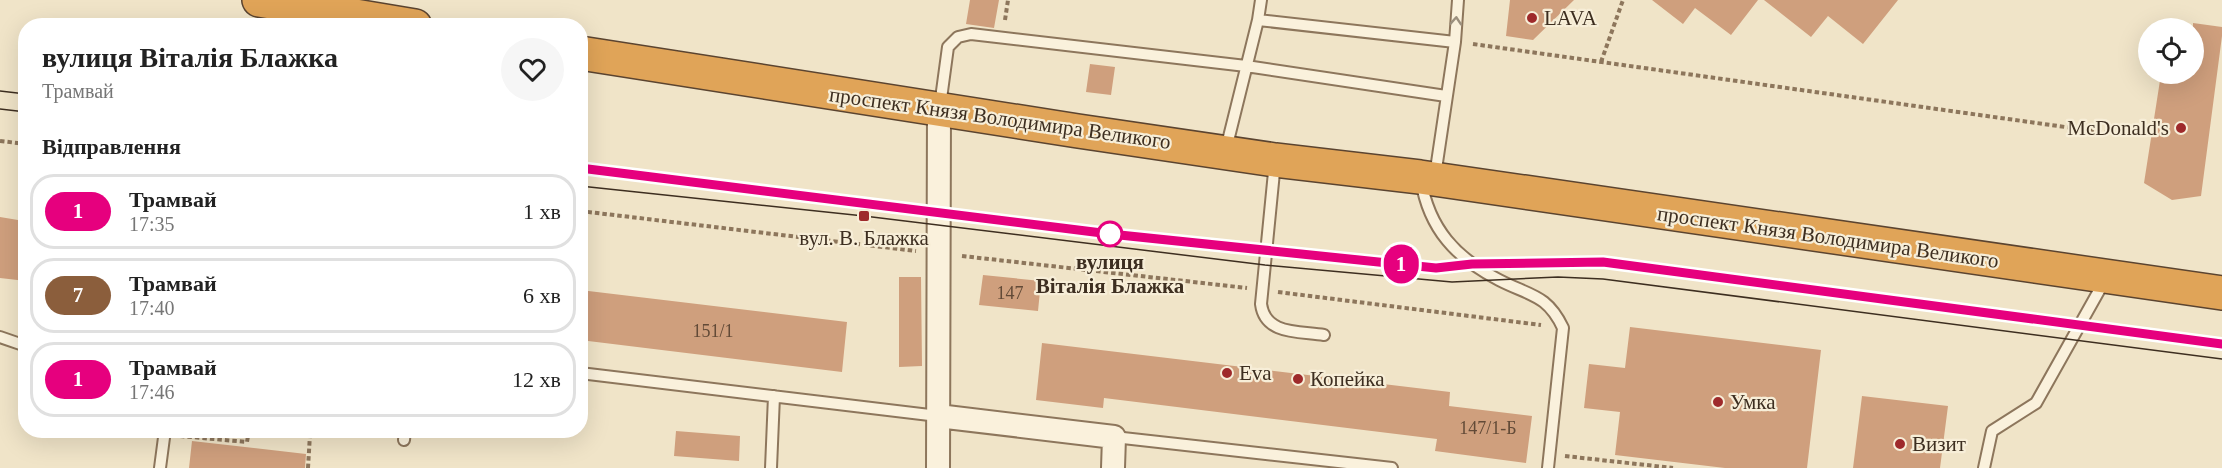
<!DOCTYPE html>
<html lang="uk">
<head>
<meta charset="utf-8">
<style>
  body { margin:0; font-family:"Times New Roman",serif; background:#f6f6f6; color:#222; height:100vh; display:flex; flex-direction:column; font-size:22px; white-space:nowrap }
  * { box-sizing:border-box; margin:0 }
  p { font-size:20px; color:#767676 }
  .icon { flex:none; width:33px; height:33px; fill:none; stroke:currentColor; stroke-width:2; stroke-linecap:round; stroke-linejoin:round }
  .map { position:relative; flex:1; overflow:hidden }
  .side { position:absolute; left:18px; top:18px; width:570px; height:420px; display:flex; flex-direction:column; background:#fff; border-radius:24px; box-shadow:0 6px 24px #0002 }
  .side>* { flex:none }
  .badge { padding:0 12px; border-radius:20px; font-size:21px; line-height:39px }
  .controls { position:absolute; left:2138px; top:18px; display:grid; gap:12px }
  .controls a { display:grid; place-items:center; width:66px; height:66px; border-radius:50%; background:#fff; box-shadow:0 6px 24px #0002; font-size:30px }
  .map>.badge { position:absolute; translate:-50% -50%; box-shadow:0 0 0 3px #fff }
  h2 { padding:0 24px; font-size:22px; line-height:54px }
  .round { display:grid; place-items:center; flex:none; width:63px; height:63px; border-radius:32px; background:#f6f6f6 }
  .head { display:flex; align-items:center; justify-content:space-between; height:102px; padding:0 24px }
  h1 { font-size:28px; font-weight:600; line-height:45px }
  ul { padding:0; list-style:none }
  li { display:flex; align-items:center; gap:18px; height:75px; margin:0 12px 9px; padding:0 12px; border:3px solid #e0e0e0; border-radius:24px }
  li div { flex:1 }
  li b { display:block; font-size:22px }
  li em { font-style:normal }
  li .badge { min-width:66px; font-weight:700; text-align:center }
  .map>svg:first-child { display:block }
  .building { fill:#cf9f7d }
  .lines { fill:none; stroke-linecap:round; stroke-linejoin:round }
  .lane-casing { stroke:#8d765c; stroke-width:14 }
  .street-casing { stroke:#8d765c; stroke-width:26 }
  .highway-casing { stroke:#5b4430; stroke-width:36 }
  .path { stroke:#8d765c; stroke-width:4; stroke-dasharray:4.5 3; stroke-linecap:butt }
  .lane { stroke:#faf1dc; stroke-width:10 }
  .street { stroke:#faf1dc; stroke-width:22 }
  .highway { stroke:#e0a458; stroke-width:33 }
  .tram { stroke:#3d2e20; stroke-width:1.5 }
  .oneway { stroke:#9c907e }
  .line-casing { stroke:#fff; stroke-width:14 }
  .line { stroke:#e6007e; stroke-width:9 }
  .poi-dot { fill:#9e2a2b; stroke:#f7eed8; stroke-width:2 }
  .stop-dot { fill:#fff; stroke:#e6007e; stroke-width:3 }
  .labels { text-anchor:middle; stroke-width:4.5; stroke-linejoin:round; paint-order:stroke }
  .number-label { font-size:18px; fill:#624a37 }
  .poi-label { font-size:21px; fill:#3d2e20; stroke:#f7eed8; text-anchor:start }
  .street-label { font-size:21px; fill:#3d2e20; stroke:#f7eed8 }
  .stop-label { font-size:21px; font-weight:bold; fill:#3d2e20; stroke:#f7eed8 }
</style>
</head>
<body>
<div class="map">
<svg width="2222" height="468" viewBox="0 0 2222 468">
  <rect width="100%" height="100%" fill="#f0e4c8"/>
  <!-- building -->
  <path class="building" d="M970,0H999L994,28L966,24Z
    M1510,0H1574L1533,40L1506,36Z
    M1652,0H1758L1731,35L1695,8L1683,24Z
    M1764,0H1898L1863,44L1828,16L1811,37Z
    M2193,23L2222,27V36L2201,196L2172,200L2144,183L2161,74H2193Z
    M1090,64L1115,67L1111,95L1086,92Z
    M0,217L24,221L23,231H26V281L0,278Z
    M983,275L1041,281L1038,311L979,305Z
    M899,277H921L922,366L899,367Z
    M580,290L847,322L842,372L580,340Z
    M1630,327L1821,350L1807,468H1725L1615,455L1620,412L1584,408L1589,364L1625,368Z
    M1042,343L1450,392L1449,406L1532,416L1526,463L1435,451L1437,439L1104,398L1103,408L1036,400Z
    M1862,396L1948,406L1940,468H1853Z
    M676,431L740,436L739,461L674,456Z
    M192,441L306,454L305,468H189Z"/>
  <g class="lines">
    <defs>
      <path id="lane" d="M1258,20L1455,42
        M940,106L948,47L958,37L971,34L1246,66L1446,96
        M1226,149L1258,20L1261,0
        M1275,162L1261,304C1265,335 1299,331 1324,335
        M1435,176L1455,42L1458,0
        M1421,180C1429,229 1456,258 1499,280C1530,296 1547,294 1563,328L1548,468
        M0,337L26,346
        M580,373L938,416
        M1114,437L1392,468
        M404,440L405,430
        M160,468L165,430
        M771,468L774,396
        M1984,468L1992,431L2036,403L2105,280"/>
      <path id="street" d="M938,416L1114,437L1113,468
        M938,468L939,109"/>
      <path id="highway" d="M259,0L415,26
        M580,53L1078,131L1275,160L1420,177L2222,293"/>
    </defs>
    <!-- lane casing -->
    <use href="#lane" class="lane-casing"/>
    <!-- street casing -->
    <use href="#street" class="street-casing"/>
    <!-- highway casing -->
    <use href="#highway" class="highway-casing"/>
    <!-- path -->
    <path class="path" d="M1005,20L1008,0
      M1473,44L2115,134
      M1601,62L1623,0
      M0,141L26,144
      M580,211L916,251
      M962,256L1247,288
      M1278,292L1541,325
      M180,436L247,442L249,430
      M1565,456L1673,468
      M308,468L310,434L318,430"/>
    <!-- lane -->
    <use href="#lane" class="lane"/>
    <!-- street -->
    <use href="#street" class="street"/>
    <!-- highway -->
    <use href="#highway" class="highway"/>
    <!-- tram -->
    <path class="tram" d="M0,91L26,94
      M0,109L26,112
      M580,168L1110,234L1436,268L1472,264L1603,262L2222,344
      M580,186L864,216L1265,265L1452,282L1558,277L1603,279L2222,359"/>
  </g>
  <!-- one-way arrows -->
  <defs><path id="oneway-chevron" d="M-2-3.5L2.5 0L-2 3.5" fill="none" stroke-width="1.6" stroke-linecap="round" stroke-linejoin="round" transform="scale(1.5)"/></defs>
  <use class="oneway" href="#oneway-chevron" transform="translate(1456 21) rotate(-86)"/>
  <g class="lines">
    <defs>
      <path id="line" d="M580,168L1110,234L1436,268L1472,264L1603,262L2222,344"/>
    </defs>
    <!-- line casing -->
    <use href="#line" class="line-casing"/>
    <!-- line -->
    <use href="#line" class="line"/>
  </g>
  <!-- markers -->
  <g class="poi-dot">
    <circle cx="1532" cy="18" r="6"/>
    <circle cx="2181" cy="128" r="6"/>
    <rect x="858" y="210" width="12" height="12" rx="3"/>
    <circle cx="1227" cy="373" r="6"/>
    <circle cx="1298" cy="379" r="6"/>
    <circle cx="1718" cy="402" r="6"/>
    <circle cx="1900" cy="444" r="6"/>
  </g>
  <circle class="stop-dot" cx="1110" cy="234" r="12"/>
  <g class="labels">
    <!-- number labels -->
    <g class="number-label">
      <text x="1010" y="299">147</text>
      <text x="713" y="337">151/1</text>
      <text x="1488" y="434">147/1-Б</text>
    </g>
    <!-- poi labels -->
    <g class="poi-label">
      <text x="1544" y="25">LAVA</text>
      <text x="2169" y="135" text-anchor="end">McDonald's</text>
      <text x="864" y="245" text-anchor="middle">вул. В. Блажка</text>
      <text x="1239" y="380">Eva</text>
      <text x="1310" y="386">Копейка</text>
      <text x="1730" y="409">Умка</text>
      <text x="1912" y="451">Визит</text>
    </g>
    <!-- street labels -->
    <g class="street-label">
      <text transform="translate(1000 118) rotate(8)" y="7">проспект Князя Володимира Великого</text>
      <text transform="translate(1828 237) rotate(8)" y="7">проспект Князя Володимира Великого</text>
    </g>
    <!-- stop labels -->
    <g class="stop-label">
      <text x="1110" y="269">вулиця<tspan x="1110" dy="24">Віталія Блажка</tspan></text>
    </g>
  </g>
</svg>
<div class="controls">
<a><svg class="icon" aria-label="locate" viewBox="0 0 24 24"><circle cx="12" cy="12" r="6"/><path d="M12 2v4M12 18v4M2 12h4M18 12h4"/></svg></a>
</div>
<b class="badge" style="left:1401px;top:264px;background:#e6007e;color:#fff">1</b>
<section class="side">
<div class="head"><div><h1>вулиця Віталія Блажка</h1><p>Трамвай</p></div><a class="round"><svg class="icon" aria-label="heart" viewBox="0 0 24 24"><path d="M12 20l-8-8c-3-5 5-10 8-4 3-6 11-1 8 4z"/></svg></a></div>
<h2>Відправлення</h2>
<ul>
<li><span class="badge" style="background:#e6007e;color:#fff">1</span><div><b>Трамвай</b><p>17:35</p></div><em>1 хв</em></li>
<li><span class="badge" style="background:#8b5e3c;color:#fff">7</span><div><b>Трамвай</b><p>17:40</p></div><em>6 хв</em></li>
<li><span class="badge" style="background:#e6007e;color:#fff">1</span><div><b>Трамвай</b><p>17:46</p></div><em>12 хв</em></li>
</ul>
</section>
</div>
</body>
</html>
